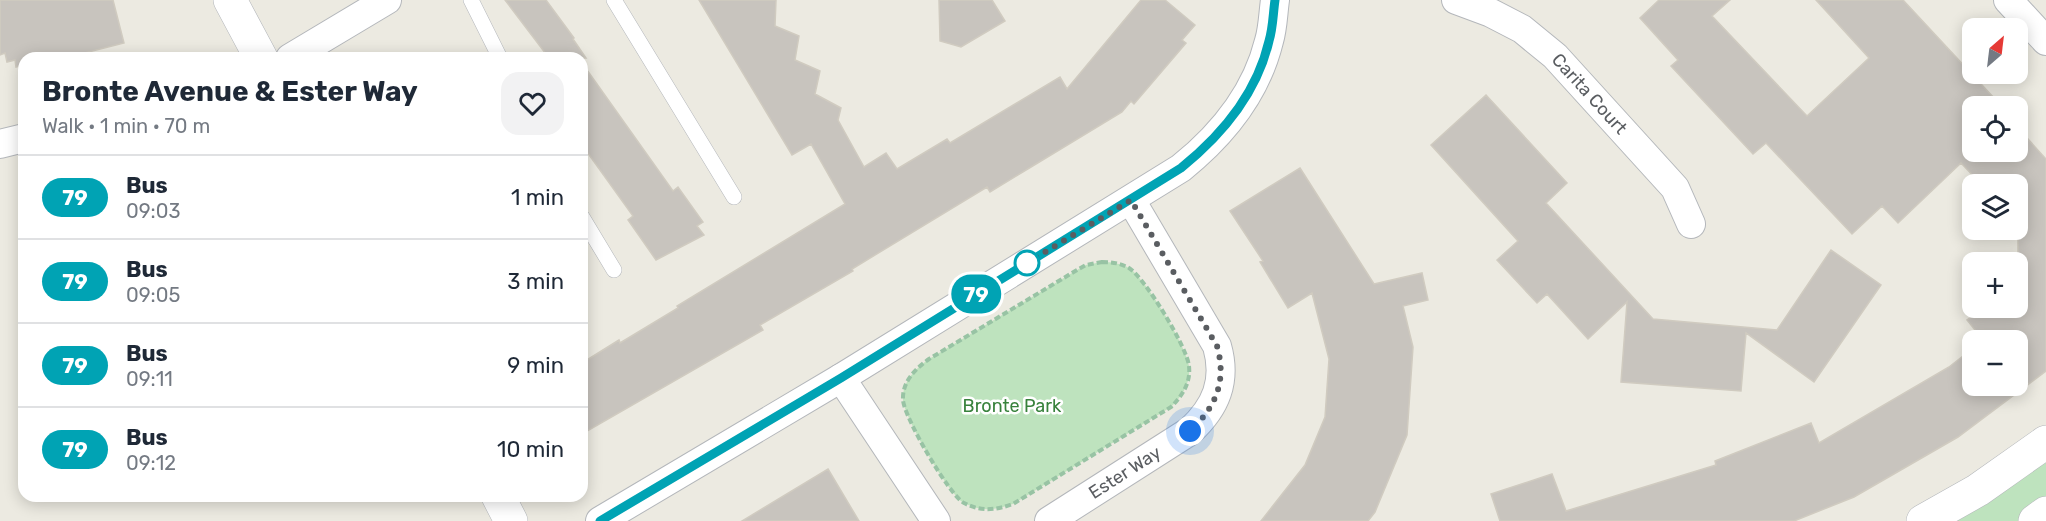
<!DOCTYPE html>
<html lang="en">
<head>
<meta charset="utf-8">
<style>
  body { margin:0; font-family:Rubik,sans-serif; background:#f2f2f3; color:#1f2937; height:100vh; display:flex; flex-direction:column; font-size:22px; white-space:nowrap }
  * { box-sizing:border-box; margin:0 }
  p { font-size:20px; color:#747a83 }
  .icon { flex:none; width:33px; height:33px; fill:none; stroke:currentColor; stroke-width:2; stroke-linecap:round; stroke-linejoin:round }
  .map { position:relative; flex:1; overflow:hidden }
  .side { position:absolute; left:18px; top:52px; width:570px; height:450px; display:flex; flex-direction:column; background:#fff; border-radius:18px; box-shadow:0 3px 15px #0003 }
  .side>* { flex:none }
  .badge { padding:0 12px; border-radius:20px; font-size:21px; line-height:39px }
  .needle { width:39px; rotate:28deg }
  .controls { position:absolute; left:1962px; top:18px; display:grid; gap:12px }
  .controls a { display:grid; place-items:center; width:66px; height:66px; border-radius:12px; background:#fff; box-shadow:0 3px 15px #0003; font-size:30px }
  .you { position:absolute; width:30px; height:30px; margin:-15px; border:4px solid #fff; border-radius:50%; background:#1a73e8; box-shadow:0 0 0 9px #1a73e833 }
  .map>.badge { position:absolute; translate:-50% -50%; box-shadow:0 0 0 3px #fff }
  .round { display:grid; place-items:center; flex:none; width:63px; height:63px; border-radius:18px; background:#f2f2f3 }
  .overview { display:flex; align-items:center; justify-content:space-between; height:102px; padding:0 24px }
  h1 { font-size:28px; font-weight:700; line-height:45px }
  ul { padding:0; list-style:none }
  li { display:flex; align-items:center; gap:18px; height:84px; padding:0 24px; border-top:2px solid #e0e1e3 }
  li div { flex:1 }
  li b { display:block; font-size:22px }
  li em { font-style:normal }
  li .badge { min-width:66px; font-weight:700; text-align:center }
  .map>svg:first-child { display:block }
  .green { fill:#bee3be }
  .building { fill:#c8c4be; stroke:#d0cbc0; stroke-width:1.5 }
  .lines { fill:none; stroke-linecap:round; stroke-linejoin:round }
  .service-casing { stroke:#b4b7bb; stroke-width:16 }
  .minor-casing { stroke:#b4b7bb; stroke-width:30 }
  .tertiary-casing { stroke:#b4b7bb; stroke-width:34 }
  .path { stroke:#98c3a4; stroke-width:4; stroke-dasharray:6 3; stroke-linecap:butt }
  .service { stroke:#fff; stroke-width:15 }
  .minor { stroke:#fff; stroke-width:28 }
  .tertiary { stroke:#fff; stroke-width:33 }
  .line-casing { stroke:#fff; stroke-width:14 }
  .line { stroke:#00a3b4; stroke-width:9 }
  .walk { stroke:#5a5d61; stroke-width:6; stroke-dasharray:0 10.8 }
  .stop-dot { fill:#fff; stroke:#00a3b4; stroke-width:3 }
  .labels { text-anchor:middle; stroke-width:5; stroke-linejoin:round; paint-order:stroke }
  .street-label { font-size:18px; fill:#5a5d61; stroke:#fff }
  .park-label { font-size:18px; fill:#38823c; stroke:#fff }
</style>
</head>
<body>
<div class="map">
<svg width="2046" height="521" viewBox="0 0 2046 521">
  <rect width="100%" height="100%" fill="#eceae1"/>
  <!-- green -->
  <path class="green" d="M1102,262C1111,262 1120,263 1129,268C1145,278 1187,347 1189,366C1191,383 1182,396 1171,407L1013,504C996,510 981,512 964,503C949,495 904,417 903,400C902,382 915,369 929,359L1077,270L1086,265Z
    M2046,462V504L2021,521H1952L2018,482Z"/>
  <!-- building -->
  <path class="building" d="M0,0H113L124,43L65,58H24V65L16,67L15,60L7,62L5,53L0,55Z
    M505,0H546L574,38L573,39L586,58H549Z
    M699,0H776L775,26L799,36L795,60L820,71L815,94L841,108L838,120L864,167L886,153L897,169L947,139L950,143L1060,77L1067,89L1141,0H1165L1195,25L1182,40L1186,43L1134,104L1131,101L1122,112L1031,167L990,192L987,187L852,269L853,271L760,325L763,330L582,434V363L619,340L620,343L678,308L677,306L845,204L811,144L792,155Z
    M939,0H992L1005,21L961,47L940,41Z
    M1659,0H1730L1712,16L1807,116L1869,58L1816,0H1903L1995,99L1993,101L1998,106H1972V152H2018V128L2046,159V371L1958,437L1854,497L1794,521H1500L1491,494L1552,474L1566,511L1716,465L1715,461L1811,423L1819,443L1949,367L1972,349V386H2018V340H1983L1967,320L1984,308H2018V184H1981L1961,163L1898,223L1882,206L1852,234L1766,143L1753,154L1671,66L1678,60L1640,18Z
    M582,63L673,191L678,187L703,222L697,226L704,235L656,260L628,220L633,216L582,145Z
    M1486,95L1567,183L1546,203L1653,319L1777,330L1831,250L1881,285L1814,382L1746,333L1741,391L1621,382L1627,302L1588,339L1547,294L1537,303L1497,260L1518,241L1431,145Z
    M1300,168L1374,284L1422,273L1428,300L1403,306L1413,347L1407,435L1375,512L1368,521H1261L1305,465L1325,417L1329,359L1312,293L1288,308L1260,262L1263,261L1230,211Z
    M828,469L859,521H742Z"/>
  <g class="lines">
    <defs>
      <path id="service" d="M471,0L500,58
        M614,0L734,197
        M582,217L614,270"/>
      <g id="minor">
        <path id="s1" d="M1456,0L1491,13L1522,29L1555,56L1675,188L1691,224"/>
        <path d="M2008,0L2046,41"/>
        <path d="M290,58L387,0"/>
        <path d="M0,144L24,138"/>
        <path d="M841,378L936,521"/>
        <path d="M600,521L841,378L1181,168C1222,135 1256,94 1269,41C1273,28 1273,14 1275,0"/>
        <path id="s2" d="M1049,521L1190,431C1216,407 1227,381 1217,346L1131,200"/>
      </g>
      <path id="tertiary" d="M230,0L261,58
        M498,496L511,521
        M1923,521L1978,490L2046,442
        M2035,521L2046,513"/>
    </defs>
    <!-- service casing -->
    <use href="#service" class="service-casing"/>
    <!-- minor casing -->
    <use href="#minor" class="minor-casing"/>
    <!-- tertiary casing -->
    <use href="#tertiary" class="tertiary-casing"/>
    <!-- path -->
    <path class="path" d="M1102,262C1111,262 1120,263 1129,268C1145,278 1187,347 1189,366C1191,383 1182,396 1171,407L1013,504C996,510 981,512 964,503C949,495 904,417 903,400C902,382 915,369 929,359L1077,270L1086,265Z"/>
    <!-- service -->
    <use href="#service" class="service"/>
    <!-- minor -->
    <use href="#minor" class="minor"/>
    <!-- tertiary -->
    <use href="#tertiary" class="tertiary"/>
  </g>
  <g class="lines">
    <defs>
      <path id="line" d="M600,521L841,378L1181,168C1222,135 1257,93 1269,41C1273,28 1273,14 1275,0"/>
    </defs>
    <!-- line casing -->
    <use href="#line" class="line-casing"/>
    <!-- line -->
    <use href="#line" class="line"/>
    <!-- walk -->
    <path class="walk" d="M1027,263L1131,200L1217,346C1227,381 1216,407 1190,431"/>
  </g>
  <!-- markers -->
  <circle class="stop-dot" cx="1027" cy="263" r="12"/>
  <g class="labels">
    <!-- street labels -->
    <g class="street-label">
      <text dy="6" stroke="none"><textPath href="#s1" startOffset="166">Carita Court</textPath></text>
      <text dy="6" stroke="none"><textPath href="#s2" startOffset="90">Ester Way</textPath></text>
    </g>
    <!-- park labels -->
    <g class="park-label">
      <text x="1012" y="412">Bronte Park</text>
    </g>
  </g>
</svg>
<div class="controls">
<a><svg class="needle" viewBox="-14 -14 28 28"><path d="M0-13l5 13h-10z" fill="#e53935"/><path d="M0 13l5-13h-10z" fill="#747a83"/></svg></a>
<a><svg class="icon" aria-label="locate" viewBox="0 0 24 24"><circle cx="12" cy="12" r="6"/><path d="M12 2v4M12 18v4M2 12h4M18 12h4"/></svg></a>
<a><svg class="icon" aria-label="layers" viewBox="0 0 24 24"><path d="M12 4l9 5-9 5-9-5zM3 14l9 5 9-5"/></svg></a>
<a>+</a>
<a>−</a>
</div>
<div class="you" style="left:1190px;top:431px"></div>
<b class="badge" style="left:976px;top:294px;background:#00a3b4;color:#fff">79</b>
<section class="side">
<div class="overview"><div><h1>Bronte Avenue &amp; Ester Way</h1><p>Walk · 1 min · 70 m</p></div><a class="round"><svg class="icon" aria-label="heart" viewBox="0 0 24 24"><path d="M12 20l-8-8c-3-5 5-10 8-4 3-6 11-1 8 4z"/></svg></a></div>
<ul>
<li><span class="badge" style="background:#00a3b4;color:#fff">79</span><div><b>Bus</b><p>09:03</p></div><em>1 min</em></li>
<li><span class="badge" style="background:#00a3b4;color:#fff">79</span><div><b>Bus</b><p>09:05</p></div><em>3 min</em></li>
<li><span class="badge" style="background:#00a3b4;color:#fff">79</span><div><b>Bus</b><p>09:11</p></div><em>9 min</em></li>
<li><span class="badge" style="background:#00a3b4;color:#fff">79</span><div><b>Bus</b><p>09:12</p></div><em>10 min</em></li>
</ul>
</section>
</div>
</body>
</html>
